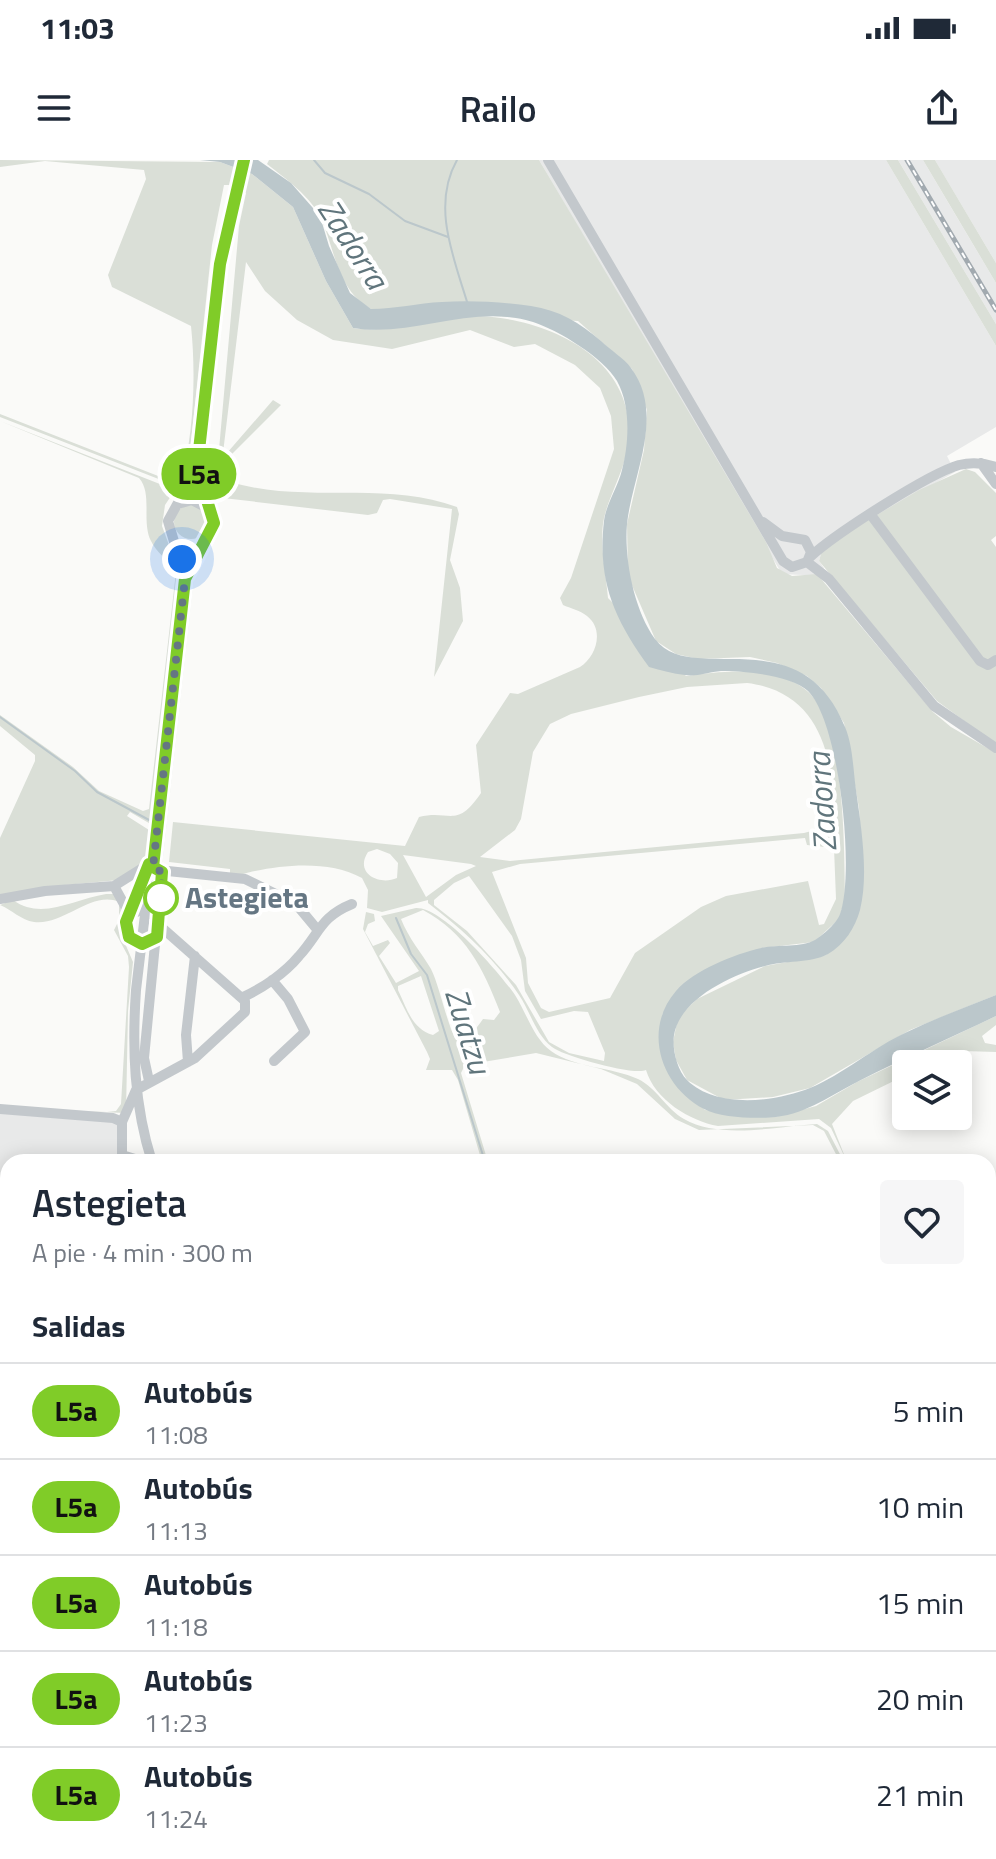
<!DOCTYPE html>
<html lang="es">
<head>
<meta charset="utf-8">
<style>
  body { margin:0; font-family:"Titillium Web",sans-serif; background:#f6f6f7; color:#1f2937; height:100vh; display:flex; flex-direction:column; font-size:30px; white-space:nowrap }
  * { box-sizing:border-box; margin:0 }
  p { font-size:26px; color:#747a83 }
  .icon { flex:none; width:44px; height:44px; fill:none; stroke:currentColor; stroke-width:2; stroke-linecap:round; stroke-linejoin:round }
  .map { position:relative; flex:1; overflow:hidden }
  .panel { position:absolute; left:0px; top:994px; width:996px; height:706px; display:flex; flex-direction:column; background:#fff; border-radius:24px 24px 0 0; box-shadow:0 4px 20px #0003 }
  .panel>* { flex:none }
  .badge { padding:0 16px; border-radius:26px; font-size:28px; line-height:52px }
  .fabs { position:absolute; left:892px; top:890px; display:grid; gap:16px }
  .fabs a { display:grid; place-items:center; width:80px; height:80px; border-radius:8px; background:#fff; box-shadow:0 4px 20px #0003; font-size:40px }
  .you { position:absolute; width:40px; height:40px; margin:-20px; border:6px solid #fff; border-radius:50%; background:#1a73e8; box-shadow:0 0 0 12px #1a73e833 }
  .map>.badge { position:absolute; translate:-50% -50%; box-shadow:0 0 0 4px #fff }
  h2 { padding:0 32px; font-size:30px; line-height:72px }
  .round { display:grid; place-items:center; flex:none; width:84px; height:84px; border-radius:8px; background:#f6f6f7 }
  .overview { display:flex; align-items:center; justify-content:space-between; height:136px; padding:0 32px }
  h1 { font-size:38px; font-weight:600; line-height:60px }
  ul { padding:0; list-style:none }
  li { display:flex; align-items:center; gap:24px; height:96px; padding:0 32px; border-top:2px solid #e0e1e3 }
  li div { flex:1 }
  li b { display:block; font-size:30px }
  li em { font-style:normal }
  li .badge { min-width:88px; font-weight:700; text-align:center }
  .status { display:flex; justify-content:space-between; align-items:center; height:56px; padding:0 40px; background:#fff; direction:ltr }
  .status svg { height:22px; fill:currentColor }
  header { display:flex; justify-content:space-between; align-items:center; height:104px; padding:0 32px; background:#fff; font-size:36px; font-weight:600 }
  .map>svg:first-child { display:block }
  .built { fill:#e8e9e9 }
  .green { fill:#dadfd7; fill-rule:evenodd }
  .water { fill:#bbc7cb }
  .lines { fill:none; stroke-linecap:round; stroke-linejoin:round }
  .stream { stroke:#bbc7cb; stroke-width:2 }
  .minor { stroke:#c3c8cc; stroke-width:10 }
  .highway { stroke:#d6dbdf; stroke-width:14 }
  .rail-casing { stroke:#a2aab0; stroke-width:5 }
  .rail { stroke:#fff; stroke-width:2; stroke-dasharray:6; stroke-linecap:butt }
  .line-casing { stroke:#fff; stroke-width:18 }
  .line { stroke:#80cc28; stroke-width:12 }
  .walk { stroke:#657683; stroke-width:8; stroke-dasharray:0 14.4 }
  .stop-dot { fill:#fff; stroke:#80cc28; stroke-width:4 }
  .labels { text-anchor:middle; stroke-width:8; stroke-linejoin:round; paint-order:stroke }
  .stop-label { font-size:30px; font-weight:bold; fill:#657683; stroke:#fff; text-anchor:start }
  .water-label { font-size:32px; font-style:italic; fill:#60757c; stroke:#fff }
</style>
</head>
<body>
<div class="status"><b>11:03</b><svg viewBox="0 0 49 12"><path d="M0 12V9h3v3zM5 12V6h3v6zM10 12V3h3v9zM15 12V0h3v12zM26 1h20v11H26zM47 4h2v5h-2z"/></svg></div>
<header><svg class="icon" aria-label="menu" viewBox="0 0 24 24"><path d="M4 6h16M4 12h16M4 18h16"/></svg>Railo<svg class="icon" aria-label="share" viewBox="0 0 24 24"><path d="M12 15V3M7 8l5-5 5 5M5 13v7h14v-7"/></svg></header>
<div class="map">
<svg width="996" height="1699" viewBox="0 0 996 1699">
  <rect width="100%" height="100%" fill="#fafaf8"/>
  <!-- built -->
  <path class="built" d="M539,0H886L996,186V267L947,296L955,312L823,387L819,401L824,408L823,416L782,414Z
    M898,0H923L949,44L996,123V164Z
    M935,0H996V103L942,12Z
    M0,948L123,955L124,1002H8V1020L0,1019Z"/>
  <!-- green -->
  <path class="green" d="M0,0L220,2L252,14L293,47L326,121L353,168C396,175 437,154 480,156C545,159 628,194 629,270C630,302 611,329 604,358C599,382 606,414 608,438L686,516C723,511 775,505 806,530C846,561 844,690 845,738L839,759L814,782L761,788L663,853C652,904 672,915 705,950L775,957L816,946L857,922L996,856V865L982,876L985,883L996,885V892L963,891L928,904H906V915L853,941L832,964L847,1002L831,968L819,959L718,966C690,961 655,940 646,910C634,916 563,896 552,887C536,875 530,851 519,835C495,799 462,769 428,743V740L382,752L367,748L368,730L362,718C332,701 288,704 255,711C245,713 240,716 230,714V709L169,702L173,662L405,686L419,657C450,649 456,670 481,633L476,585L510,533L518,534L580,507C596,497 605,470 587,456C581,451 570,448 563,445L560,438L571,418L614,289L611,256L600,228L575,205L535,184L514,187L470,170L392,189L333,180L297,160L265,131L246,102L223,293H227L273,240L281,245L227,299L228,321C301,345 383,320 457,347L459,354L450,400L460,428L463,461L434,517L452,349L390,339L383,340L377,353L368,355L223,338L216,323L239,66L246,33L233,25H224L212,85L188,309L179,327L0,257V254L176,323L181,320C194,274 196,214 191,166L112,127L108,115L146,19L144,10L45,1L0,7ZM747,523C821,532 835,599 834,665L804,673L510,701L480,697L515,670L521,659L533,592L550,564L571,554L639,537L687,527ZM805,678L807,685L834,688L836,739L824,764L819,765L808,721L726,736L701,747L635,793L610,838L549,852L541,848L528,823L526,798L492,712L520,704ZM377,689L390,694L398,703L397,718C379,726 354,713 368,692ZM403,695L471,704L476,706L456,715L426,737ZM469,716L512,776L521,800L525,831L541,859L574,851L588,852L605,893L604,901L569,893L549,882L516,825L467,771L434,745V740L454,723Z
    M269,0H539L766,382L777,408L792,416L817,414L933,552L951,567L996,593V835L910,870L810,928L773,937L724,940L687,920L676,900L673,882L678,857L697,839L765,806L826,795L860,749L862,696L859,648L844,563L821,528L807,516L777,503L750,497L698,499L676,494L656,481L628,416L627,364L644,290L647,250L632,209L578,161L371,149C337,130 335,90 321,58C311,37 285,18 267,4Z
    M886,0H898L996,164V186Z
    M923,0H935L996,103V123Z
    M0,261L175,330L165,345L162,366L181,418L154,666L130,652L127,656L149,670V689L140,708L119,720L65,725L0,737V678L35,601V595L0,566V555L73,607L99,631L143,651L149,649L176,412C169,401 156,392 151,381C141,361 153,334 139,318Z
    M966,309L975,312L996,333V376L991,380L996,387V584L937,541L819,401L823,387L919,330Z
    M174 362a17 17 0 1 1 34 0a17 17 0 1 1-34 0Z
    M205,394L194,417L162,706L158,700L189,422Z
    M106,734H116L124,747L121,774L133,802L128,851L126,953L0,948L107,952L116,951L121,944L129,807L128,796L114,770L119,760V742C92,730 63,766 34,762C21,760 12,750 0,745L13,740C42,761 74,739 106,734Z
    M416,748C443,747 499,812 515,835C526,852 534,879 551,891C574,908 612,907 638,919C657,928 666,949 684,959C720,980 778,966 817,964L828,971L844,1002H840L824,971L813,965L699,970L675,959L637,924L601,909L536,893L465,905L461,913L488,1002H482L458,920L452,910H426L430,899L427,892L363,769L366,752L374,754L375,761L368,764L365,772L373,786L388,780L390,783L379,796L396,823L419,811L381,756ZM423,750C466,773 483,808 500,852L494,860L483,859C474,871 470,880 454,876C445,856 439,825 431,809C421,792 409,779 401,759ZM421,816L439,871L433,875C412,869 407,849 398,830V826Z
    M0,1633L8,1635V1692H29L28,1699H0Z"/>
  <!-- water -->
  <path class="water" d="M200,0H258L291,23L320,56L329,86L350,133L371,149C395,149 418,143 442,142C470,140 503,142 531,146C559,150 580,163 601,181C610,190 624,198 631,208C666,255 632,315 627,364C624,399 634,450 655,479C691,528 800,455 845,567C853,586 853,609 856,630C861,666 869,714 860,750C855,768 844,785 828,794C809,804 785,800 765,806C731,815 680,839 674,875C672,889 677,910 687,920C716,949 775,942 810,928C842,915 874,887 907,872C936,858 966,847 996,835V856C950,878 904,898 859,921C831,935 808,953 776,957C757,959 721,958 704,949C661,927 642,870 676,831C694,810 735,794 761,788C777,784 801,788 815,780C823,775 837,763 840,754C855,714 840,563 808,531C793,516 742,510 721,511C709,512 696,517 685,515C673,514 661,510 649,507C615,460 597,422 604,361C606,344 618,327 622,310C629,283 631,246 617,221C604,198 558,170 533,162C473,143 412,178 353,168L326,121L293,47L252,14L220,2Z"/>
  <g class="lines">
    <!-- stream -->
    <path class="stream" d="M314,0L325,13L369,34L405,61L448,77
      M457,0C431,46 454,98 468,145
      M0,557L75,611L97,632L151,661
      M396,758L411,794L427,815L485,1002
      M988,1664L995,1687"/>
    <!-- minor -->
    <path class="minor" d="M548,0L783,401L792,407L807,402L811,392L805,380L782,376L763,362
      M981,303L996,324
      M178,344L192,340L209,349
      M871,355L980,501L988,505L996,500
      M810,397C835,374 928,314 959,305C972,302 984,303 996,307
      M807,402L829,419L934,546L996,588
      M185,419L214,363L197,308
      M158,710L245,719L296,744L316,768
      M114,726L130,755
      M0,739L45,731L114,726L149,704
      M130,755L141,750L156,756L160,766L245,841V852L195,898L136,930L122,962V995L145,1002
      M147,783L134,782L126,769L148,707
      M272,820L288,839L305,872L274,901
      M243,837C263,828 285,813 299,796C320,773 320,757 352,744
      M188,902L186,875L195,796
      M149,921L144,898L162,712
      M0,949L113,958L122,962
      M152,1002C134,945 132,889 136,830L185,419L168,361L197,308L220,104L244,0
      M490,1692L491,1699"/>
    <!-- highway -->
    <path class="highway" d="M0,1329L8,1334
      M0,1348L8,1353
      M917,1692L941,1699
      M973,1692L993,1699
      M504,1695L505,1692"/>
    <defs>
      <path id="rail" d="M907,0L996,150"/>
    </defs>
    <!-- rail casing -->
    <use href="#rail" class="rail-casing"/>
    <!-- rail -->
    <use href="#rail" class="rail"/>
  </g>
  <g class="lines">
    <defs>
      <path id="line" d="M149,704L126,762L129,777L142,784L157,777L162,712L153,707L185,419L214,363L197,308L220,104L244,0"/>
    </defs>
    <!-- line casing -->
    <use href="#line" class="line-casing"/>
    <!-- line -->
    <use href="#line" class="line"/>
    <!-- walk -->
    <path class="walk" d="M161,738L162,712L153,707L185,419L182,399"/>
  </g>
  <!-- markers -->
  <circle class="stop-dot" cx="161" cy="738" r="16"/>
  <g class="labels">
    <!-- stop labels -->
    <g class="stop-label">
      <text x="185" y="748">Astegieta</text>
    </g>
    <!-- water labels -->
    <g class="water-label">
      <text transform="translate(353 84) rotate(57)" y="11">Zadorra</text>
      <text transform="translate(822 642) rotate(-94)" y="11">Zadorra</text>
      <text transform="translate(468 871) rotate(73)" y="11">Zuatzu</text>
    </g>
  </g>
</svg>
<div class="fabs">
<a><svg class="icon" aria-label="layers" viewBox="0 0 24 24"><path d="M12 4l9 5-9 5-9-5zM3 14l9 5 9-5"/></svg></a>
</div>
<div class="you" style="left:182px;top:399px"></div>
<b class="badge" style="left:199px;top:314px;background:#80cc28;color:#111">L5a</b>
<section class="panel">
<div class="overview"><div><h1>Astegieta</h1><p>A pie · 4 min · 300 m</p></div><a class="round"><svg class="icon" aria-label="heart" viewBox="0 0 24 24"><path d="M12 20l-8-8c-3-5 5-10 8-4 3-6 11-1 8 4z"/></svg></a></div>
<h2>Salidas</h2>
<ul>
<li><span class="badge" style="background:#80cc28;color:#111">L5a</span><div><b>Autobús</b><p>11:08</p></div><em>5 min</em></li>
<li><span class="badge" style="background:#80cc28;color:#111">L5a</span><div><b>Autobús</b><p>11:13</p></div><em>10 min</em></li>
<li><span class="badge" style="background:#80cc28;color:#111">L5a</span><div><b>Autobús</b><p>11:18</p></div><em>15 min</em></li>
<li><span class="badge" style="background:#80cc28;color:#111">L5a</span><div><b>Autobús</b><p>11:23</p></div><em>20 min</em></li>
<li><span class="badge" style="background:#80cc28;color:#111">L5a</span><div><b>Autobús</b><p>11:24</p></div><em>21 min</em></li>
</ul>
</section>
</div>
</body>
</html>
